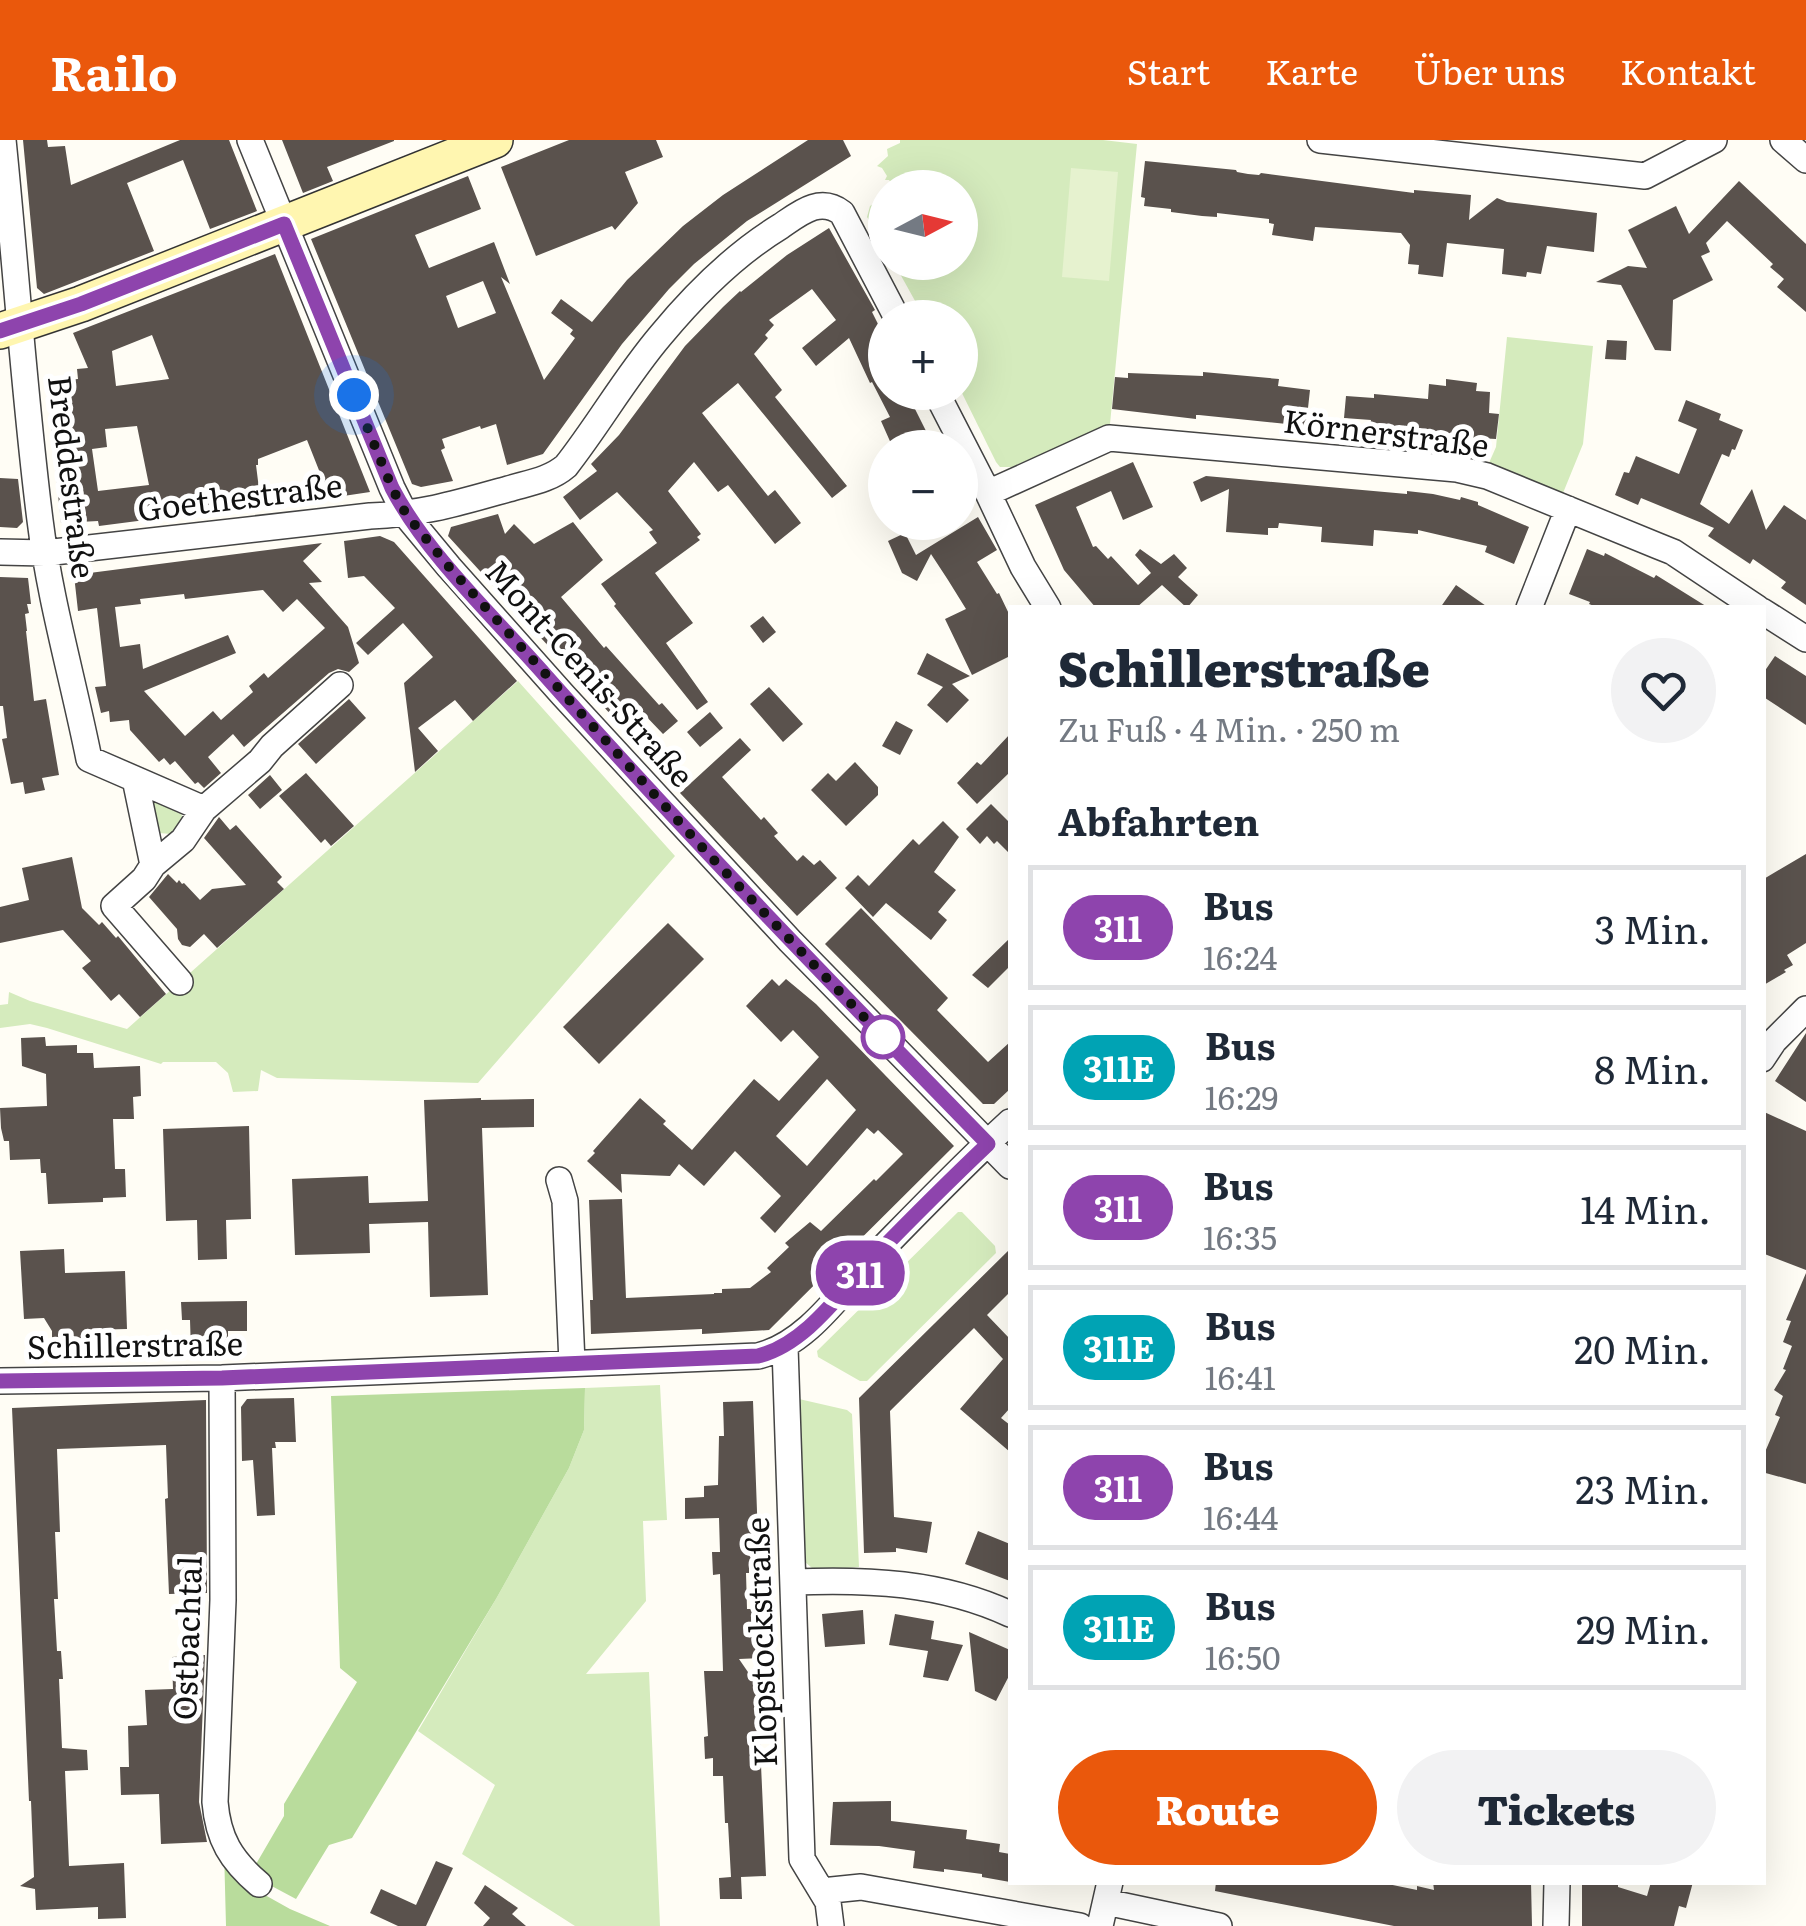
<!DOCTYPE html>
<html lang="de">
<head>
<meta charset="utf-8">
<style>
  body { margin:0; font-family:Literata,serif; background:#f2f2f3; color:#1f2937; height:100vh; display:flex; flex-direction:column; font-size:38px; white-space:nowrap }
  * { box-sizing:border-box; margin:0 }
  p { font-size:32px; color:#747a83 }
  .icon { flex:none; width:55px; height:55px; fill:none; stroke:currentColor; stroke-width:2; stroke-linecap:round; stroke-linejoin:round }
  .map { position:relative; flex:1; overflow:hidden }
  .sheet { position:absolute; left:1008px; top:465px; width:758px; height:1280px; display:flex; flex-direction:column; background:#fff; border-radius:0px; box-shadow:0 10px 40px #0002 }
  .sheet>* { flex:none }
  .badge { padding:0 20px; border-radius:32px; font-size:35px; line-height:65px }
  .needle { width:65px; rotate:83deg }
  .controls { position:absolute; left:868px; top:30px; display:grid; gap:20px }
  .controls a { display:grid; place-items:center; width:110px; height:110px; border-radius:50%; background:#fff; box-shadow:0 10px 40px #0002; font-size:50px }
  .you { position:absolute; width:50px; height:50px; margin:-25px; border:8px solid #fff; border-radius:50%; background:#1a73e8; box-shadow:0 0 0 15px #1a73e833 }
  .map>.badge { position:absolute; translate:-50% -50%; box-shadow:0 0 0 5px #fff }
  h2 { padding:0 50px; font-size:38px; line-height:90px }
  .round { display:grid; place-items:center; flex:none; width:105px; height:105px; border-radius:52px; background:#f2f2f3 }
  .overview { display:flex; align-items:center; justify-content:space-between; height:170px; padding:0 50px }
  h1 { font-size:48px; font-weight:800; line-height:75px }
  .cta { display:flex; gap:20px; margin-top:auto; padding:20px 50px }
  .cta a { flex:1; height:115px; border-radius:60px; background:#ea580c; color:#fff; font-size:40px; font-weight:800; line-height:115px; text-align:center }
  .cta a+a { background:#f2f2f3; color:#1f2937 }
  ul { padding:0; list-style:none }
  li { display:flex; align-items:center; gap:30px; height:125px; margin:0 20px 15px; padding:0 30px; border:5px solid #e0e1e3; border-radius:0px }
  li div { flex:1 }
  li b { display:block; font-size:38px }
  li em { font-style:normal }
  li .badge { min-width:110px; font-weight:700; text-align:center }
  header { display:flex; align-items:center; gap:60px; box-sizing:border-box; height:140px; padding:0 50px; background:#ea580c; color:#fff }
  header strong { font-size:48px }
  nav { display:flex; gap:55px; margin-inline-start:auto; font-size:35px }
  .map>svg:first-child { display:block }
  .green { fill:#d5ebbd }
  .forest { fill:#b9dc9c }
  .pitch { fill:#e6f2cf }
  .building { fill:#5a524d; fill-rule:evenodd }
  .lines { fill:none; stroke-linecap:round; stroke-linejoin:round }
  .street-casing { stroke:#444; stroke-width:28 }
  .secondary-casing { stroke:#333; stroke-width:38 }
  .street { stroke:#fff; stroke-width:25 }
  .secondary { stroke:#fff6b0; stroke-width:35 }
  .line-casing { stroke:#fff; stroke-width:22 }
  .line { stroke:#8e44ad; stroke-width:15 }
  .walk { stroke:#111; stroke-width:10; stroke-dasharray:0 18 }
  .stop-dot { fill:#fff; stroke:#8e44ad; stroke-width:5 }
  .labels { text-anchor:middle; stroke-width:10; stroke-linejoin:round; paint-order:stroke }
  .street-label { font-size:32px; fill:#111; stroke:#fff }
</style>
</head>
<body>
<header>
<strong>Railo</strong>
<nav><a>Start</a><a>Karte</a><a>Über uns</a><a>Kontakt</a></nav>
</header>
<div class="map">
<svg width="1806" height="1786" viewBox="0 0 1806 1786">
  <rect width="100%" height="100%" fill="#fffdf5"/>
  <!-- green -->
  <path class="green" d="M900,0H1103L1137,4L1110,284L1012,327H1000L996,322L960,249V178L924,177L894,123L960,122V48L891,47L893,46L889,40H885L887,36L882,28L877,26L888,16L887,9L900,3Z
    M885,56V107L867,77L870,66Z
    M1507,197L1593,206L1583,304L1563,353L1489,323L1496,307Z
    M518,541L675,716L478,943L277,938L261,930L258,951L233,952L228,933L216,922H163L161,924L47,888L30,884L0,888V865L8,864L9,852L30,861L127,889Z
    M153,658L180,670C185,682 181,686 171,694L159,693L148,661Z
    M958,1072H962L995,1106L996,1113L867,1241H860L818,1217L817,1211Z
    M660,1245L667,1380L643,1381L646,1461L586,1534L649,1532L660,1786H575L462,1714L495,1645L418,1591L496,1459L569,1328L584,1290L585,1248Z
    M799,1259L847,1270L852,1274L859,1427L818,1430L812,1428L805,1422Z"/>
  <!-- forest -->
  <path class="forest" d="M585,1248L584,1290L569,1328L496,1459L352,1698L329,1705L296,1759L266,1743L252,1731L284,1676V1664L357,1542L340,1528L331,1256Z
    M224,1709L256,1750L290,1769L330,1786H226Z"/>
  <!-- pitch -->
  <path class="pitch" d="M1071,28L1118,32L1109,141L1062,137Z"/>
  <!-- building -->
  <path class="building" d="M23,0H47L48,7L65,6L71,45L180,0H229L257,71L210,89L183,20L127,43L154,111L44,154L37,148Z
    M282,0H394V1L327,27L333,41L303,53Z
    M569,0H656L663,17L625,32L638,63L615,90L612,86L536,116L501,27Z
    M808,0H843L851,16L747,81L694,124L669,149L622,204L543,314L507,325L496,284L481,289L480,286L442,299L445,308L441,310L453,341L421,347L412,344L311,99L468,36L481,69L415,95L429,128L494,102L510,144L501,137L544,240L575,198L570,194L573,190L551,173L561,159L592,182L627,140L683,86L723,55ZM483,141L496,173L458,188L446,156Z
    M1145,21L1236,30L1237,32L1248,34L1259,35L1261,33L1414,53V50L1471,55L1469,80L1497,58L1507,62L1597,73L1594,112L1547,106L1541,134L1527,132L1526,137L1502,134L1504,109L1447,103L1443,137L1418,134L1419,125L1408,124L1410,105L1401,93L1315,87L1313,101L1272,95L1274,84L1269,83V79L1217,73V77L1202,76L1171,72V69L1144,66L1145,58L1141,57Z
    M1739,41L1806,104V172L1777,147L1784,139L1770,127L1773,124L1727,81L1706,103L1710,112L1701,116L1713,140L1673,160L1671,211L1655,210L1621,145L1596,142L1628,126L1647,128L1628,90L1676,66L1689,94Z
    M829,88L875,170L872,172L885,198V252H900L908,267L913,265L928,295L905,308H893L881,281L890,277L872,242L870,243L849,198L816,226L802,208L836,180L812,149L769,180L774,185L765,195L768,198L754,214L782,250L775,257L847,346L832,358L738,243L702,273L768,356L775,350L801,383L775,404L728,345L718,352L694,322L668,351L701,394L697,397L700,400L655,433L693,483L666,503L708,562L697,570L614,466L616,464L601,444L657,403L649,392L653,390L617,352L580,380L563,357L597,331L591,324L619,295L685,206L723,167L740,151L741,152L787,115Z
    M275,114L370,352L330,358L307,300L258,319V325H256L261,365L99,386L98,381L61,383L51,287L62,286L57,241L78,239L77,229L88,228L73,193ZM152,195L169,239L116,246L112,211ZM137,286L149,345L98,351L92,309L107,307L105,289Z
    M1607,200L1627,201L1626,220L1605,219Z
    M1203,232L1279,239L1278,246L1310,250L1306,286L1199,275H1196V279L1112,269L1115,237L1128,238V233L1203,236Z
    M1446,239L1477,243L1476,251L1490,252L1489,273L1499,274L1496,299L1369,292L1371,280L1344,278L1346,256L1374,258V254L1428,259L1429,244L1446,246Z
    M1686,260L1721,274L1719,280L1743,290L1735,310L1732,309L1729,317L1722,314L1700,364L1729,384L1752,349L1766,390L1784,365L1806,380V465L1781,448L1786,442L1753,419L1750,424L1708,396L1714,388L1641,358L1638,365L1615,355L1624,332L1629,333L1636,316L1679,334L1697,289L1678,281Z
    M1133,322L1153,367L1123,380L1111,351L1076,367L1093,407L1096,406L1108,419L1111,416L1138,445L1151,433L1135,415L1140,409L1161,424L1174,414L1187,428L1178,437L1198,455L1187,468L1162,445L1136,468H1096L1064,430L1035,365Z
    M1206,336L1407,354V351L1433,354L1460,360L1461,357L1478,362V365L1529,387L1514,424L1485,412L1487,406L1418,390V394L1374,390L1373,406L1321,402L1322,387L1279,383L1278,388H1268V395L1226,392L1229,349L1201,362L1193,342Z
    M0,338L18,339L23,382L17,388L0,387Z
    M498,374L505,394L514,384L534,404L573,382L603,420L561,457L604,508L606,506L659,565L662,563L678,581L663,594L641,571L623,588L448,396L451,387Z
    M978,377L997,410L977,422L997,454L999,453L1010,476V516L972,535L945,479L966,469L948,440L931,414L917,441L902,433L888,401L905,393L916,415Z
    M380,396L394,402L517,541L473,581L455,560L418,588L438,611L415,632L404,543L433,517L403,483L368,515L356,503L395,468L364,436L348,438L344,401Z
    M322,403L303,421L322,442L309,443L348,487L359,523L349,532L338,529L329,533L244,607L233,594L208,617L221,633L204,648L198,642L195,644L175,621L170,625L164,618L159,622L130,590L129,580L110,582L109,571L101,573L95,547L106,546L97,468L78,471L74,435ZM263,450L283,472L297,459L325,488L268,538L264,533L249,546L253,552L221,580L213,571L185,596L144,551L236,513L228,495L143,529L140,504L120,507L115,467L141,464L140,459L184,454L185,459Z
    M1587,409L1604,416L1605,413L1654,438L1656,435L1709,468H1599L1589,464L1590,462L1569,454Z
    M0,437L28,438L31,464H27L29,473L25,474L27,491H26L34,561L46,559L59,635L42,638L45,650L25,654L23,642L11,644L2,599L7,598L3,566H0Z
    M1456,445L1489,468H1440Z
    M763,476L776,492L763,503L750,486Z
    M927,513L970,536L952,544L969,560L947,583L927,565L943,547L917,534Z
    M1775,516L1806,536V585L1762,556V535Z
    M769,547L803,584L783,602L750,564Z
    M349,559L366,578L316,624L298,604Z
    M710,572L723,588L700,607L687,592Z
    M896,581L913,590L900,615L882,606Z
    M1010,594V632L977,664L957,643L977,622L981,625Z
    M740,598L751,610L722,637L761,680L764,677L778,693L774,696L797,721L803,715L814,725L820,720L837,738L797,776L680,653Z
    M855,622L878,647V655L846,686L811,650L828,633L836,641Z
    M306,633L354,686L331,706L325,699L321,703L279,656Z
    M270,635L282,650L260,669L248,655Z
    M991,664L1010,683V714L997,701L994,704L987,696L980,704L966,689Z
    M219,677L230,690L236,685L282,737L277,742L284,749L217,808L204,794L190,807L182,805L178,799L177,789L149,757L168,734L177,743L179,740L182,744L184,743L200,760L212,749L246,745L204,698Z
    M943,681L959,697L934,732L956,750L938,772L947,780L931,800L886,763L873,777L845,748L858,735L869,746L913,699L919,705Z
    M1806,714V803L1787,815L1793,825L1784,830L1786,832L1762,846V740Z
    M72,717L82,768L99,785L102,782L116,798L118,796L166,854L140,877L119,854L111,861L82,828L91,821L63,790L0,803V767L29,760L22,728Z
    M861,768L948,858L937,870L988,922L1010,902V949L994,964H983L825,804Z
    M668,783L704,819L599,924L563,887Z
    M1010,798V826L988,848L972,835Z
    M772,839L779,846L786,839L816,864L954,1006L769,1190L702,1194V1189L591,1194L590,1160H593L589,1060L622,1059L626,1158L714,1154V1153H722V1149L750,1148L771,1132L767,1128L789,1107L785,1103L810,1082L821,1091L874,1039L876,1041L903,1014L878,990L874,994L867,988L775,1093L760,1078L781,1056L735,1011L704,1046L679,1024L670,1036L621,1034L622,1053L587,1021L595,1013L593,1011L640,958L666,981L663,984L692,1010L754,939L779,961L819,917L793,890L781,902L746,866ZM827,939L856,970L807,1026L776,996Z
    M1806,893V962L1775,941Z
    M45,897L46,906L77,905V913H93L94,928L140,926L141,956L133,957L134,979H113L115,1029H125L126,1057L103,1058V1062L48,1064L46,1033H41L40,1019L10,1020L9,1001H4L1,988L0,968L47,966L46,934L22,926L21,898Z
    M481,958V960L534,959V987L482,988L488,1155L430,1157L428,1082L369,1084L370,1113L295,1115L292,1039L368,1036L369,1063L428,1061L424,960Z
    M1762,971L1806,991V1130L1762,1113Z
    M249,986L251,1079L226,1080L227,1119L198,1120L197,1080L166,1081L163,989Z
    M64,1109L65,1133L125,1131L127,1189L85,1190V1198L52,1200V1191L44,1178L24,1179L20,1111Z
    M1010,1109V1152L987,1175L1010,1199V1268L1001,1278L1010,1285V1312L960,1269L1003,1219L974,1188L890,1271L894,1377L932,1382L927,1413L896,1408V1412L864,1413L859,1258Z
    M1806,1133V1344L1762,1332V1319L1780,1277L1775,1275L1783,1256L1774,1250L1786,1230L1783,1229L1792,1206L1783,1202L1791,1181L1786,1180Z
    M247,1161V1191H228V1210L191,1211L190,1180H182L181,1162Z
    M294,1258L296,1302H275L276,1308H272L275,1375L257,1376L253,1320L242,1321L241,1267L247,1259Z
    M206,1260L207,1453L169,1454L165,1359L168,1358L166,1305L57,1309L60,1392H55L58,1459H54L57,1511H61L63,1539H59L62,1608L87,1610L88,1630L65,1631L69,1726L124,1723L126,1778L98,1779V1767L36,1770L35,1749L20,1746L34,1737L31,1661H29L12,1268Z
    M753,1261L759,1426H749V1433H746L747,1469H760L762,1518L739,1519L761,1551L758,1558L766,1736L741,1737L742,1759H720L719,1738L731,1737L728,1683H725L723,1636H713V1618L705,1619L704,1597L708,1596L704,1531H723L720,1434L713,1435L712,1412H720L719,1378L685,1379V1358L704,1357V1346L718,1345L719,1296H724L723,1262Z
    M978,1391L1010,1404V1441L965,1424Z
    M863,1470L865,1504L825,1507L822,1474Z
    M895,1474L934,1481L931,1499L963,1505L948,1541L923,1537L928,1511L889,1505Z
    M969,1492L1010,1510V1534L996,1561L975,1551Z
    M205,1515L199,1662L207,1702L161,1704L159,1654L121,1655L120,1627H129L128,1586L147,1585L145,1550L173,1549L172,1517Z
    M891,1661V1681L967,1690L966,1699L1000,1704L999,1712L1010,1714V1742L982,1737V1734L944,1729V1732L913,1728L915,1711L879,1706L830,1705L833,1662Z
    M436,1721L453,1728L426,1786H398L370,1773L381,1749L416,1765Z
    M1216,1742H1378L1417,1750V1746L1434,1750L1433,1742H1531L1532,1786H1394L1215,1751Z
    M1582,1742H1618V1747L1647,1756L1651,1742H1693L1686,1768L1679,1766L1674,1786H1582Z
    M485,1745L518,1768L512,1774L526,1786H483L490,1778L474,1763Z"/>
  <g class="lines">
    <defs>
      <path id="street" d="M3,0C16,127 24,254 40,380C50,461 73,539 89,619L204,669
        M250,0L392,348L405,374L449,427L563,555L790,801L1010,1026
        M1320,0L1645,36L1714,0
        M1783,0L1806,20
        M936,252L988,353L1023,427L1048,468
        M988,353L1109,298L1457,329L1487,336L1658,406L1673,412L1757,468
        M0,412L45,413L370,376C423,374 458,363 508,349C528,343 550,340 566,326C599,284 626,236 661,195C695,154 735,114 781,86C800,73 820,56 842,73L897,178
        M1529,468L1568,369
        M1762,471L1806,499
        M135,639L153,725
        M180,842L114,766L144,739L153,725L183,700L204,669L260,621L272,606L340,545
        M1762,919L1774,901L1806,869
        M559,1040L565,1061L572,1223
        M785,1207L802,1719L828,1762L831,1786
        M222,1238L223,1460L215,1662C218,1699 231,1720 259,1744
        M0,1241L222,1238L758,1216C807,1204 840,1153 873,1118C918,1072 963,1025 1010,982
        M793,1442C867,1439 941,1442 1010,1474
        M822,1751L861,1747L1080,1786
        M1106,1762L1219,1786
        M1100,1786L1110,1742
        M1556,1786L1557,1742"/>
      <path id="secondary" d="M0,191L81,164L495,0"/>
    </defs>
    <!-- street casing -->
    <use href="#street" class="street-casing"/>
    <!-- secondary casing -->
    <use href="#secondary" class="secondary-casing"/>
    <!-- street -->
    <use href="#street" class="street"/>
    <!-- secondary -->
    <use href="#secondary" class="secondary"/>
  </g>
  <g class="lines">
    <defs>
      <path id="line" d="M0,191L81,164L284,84L392,348C427,415 495,478 545,535C688,696 838,850 988,1004C949,1041 911,1079 873,1118C840,1153 806,1204 758,1216L222,1238L0,1241"/>
    </defs>
    <!-- line casing -->
    <use href="#line" class="line-casing"/>
    <!-- line -->
    <use href="#line" class="line"/>
    <!-- walk -->
    <path class="walk" d="M354,255L392,348L406,374L449,427L710,716L883,897"/>
  </g>
  <!-- markers -->
  <circle class="stop-dot" cx="883" cy="897" r="20"/>
  <g class="labels">
    <!-- street labels -->
    <g class="street-label">
      <text transform="translate(1386 294) rotate(7)" y="11">Körnerstraße</text>
      <text transform="translate(71 337) rotate(83)" y="11">Breddestraße</text>
      <text transform="translate(240 358) rotate(-7)" y="11">Goethestraße</text>
      <text transform="translate(589 534) rotate(48)" y="11">Mont-Cenis-Straße</text>
      <text transform="translate(135 1206) rotate(-1)" y="11">Schillerstraße</text>
      <text transform="translate(188 1498) rotate(-88)" y="11">Ostbachtal</text>
      <text transform="translate(762 1502) rotate(-92)" y="11">Klopstockstraße</text>
    </g>
  </g>
</svg>
<div class="controls">
<a><svg class="needle" viewBox="-14 -14 28 28"><path d="M0-13l5 13h-10z" fill="#e53935"/><path d="M0 13l5-13h-10z" fill="#747a83"/></svg></a>
<a>+</a>
<a>−</a>
</div>
<div class="you" style="left:354px;top:255px"></div>
<b class="badge" style="left:860px;top:1133px;background:#8e44ad;color:#fff">311</b>
<section class="sheet">
<div class="overview"><div><h1>Schillerstraße</h1><p>Zu Fuß · 4 Min. · 250 m</p></div><a class="round"><svg class="icon" aria-label="heart" viewBox="0 0 24 24"><path d="M12 20l-8-8c-3-5 5-10 8-4 3-6 11-1 8 4z"/></svg></a></div>
<h2>Abfahrten</h2>
<ul>
<li><span class="badge" style="background:#8e44ad;color:#fff">311</span><div><b>Bus</b><p>16:24</p></div><em>3 Min.</em></li>
<li><span class="badge" style="background:#00a3b4;color:#fff">311E</span><div><b>Bus</b><p>16:29</p></div><em>8 Min.</em></li>
<li><span class="badge" style="background:#8e44ad;color:#fff">311</span><div><b>Bus</b><p>16:35</p></div><em>14 Min.</em></li>
<li><span class="badge" style="background:#00a3b4;color:#fff">311E</span><div><b>Bus</b><p>16:41</p></div><em>20 Min.</em></li>
<li><span class="badge" style="background:#8e44ad;color:#fff">311</span><div><b>Bus</b><p>16:44</p></div><em>23 Min.</em></li>
<li><span class="badge" style="background:#00a3b4;color:#fff">311E</span><div><b>Bus</b><p>16:50</p></div><em>29 Min.</em></li>
</ul>
<div class="cta"><a>Route</a><a>Tickets</a></div>
</section>
</div>
</body>
</html>
